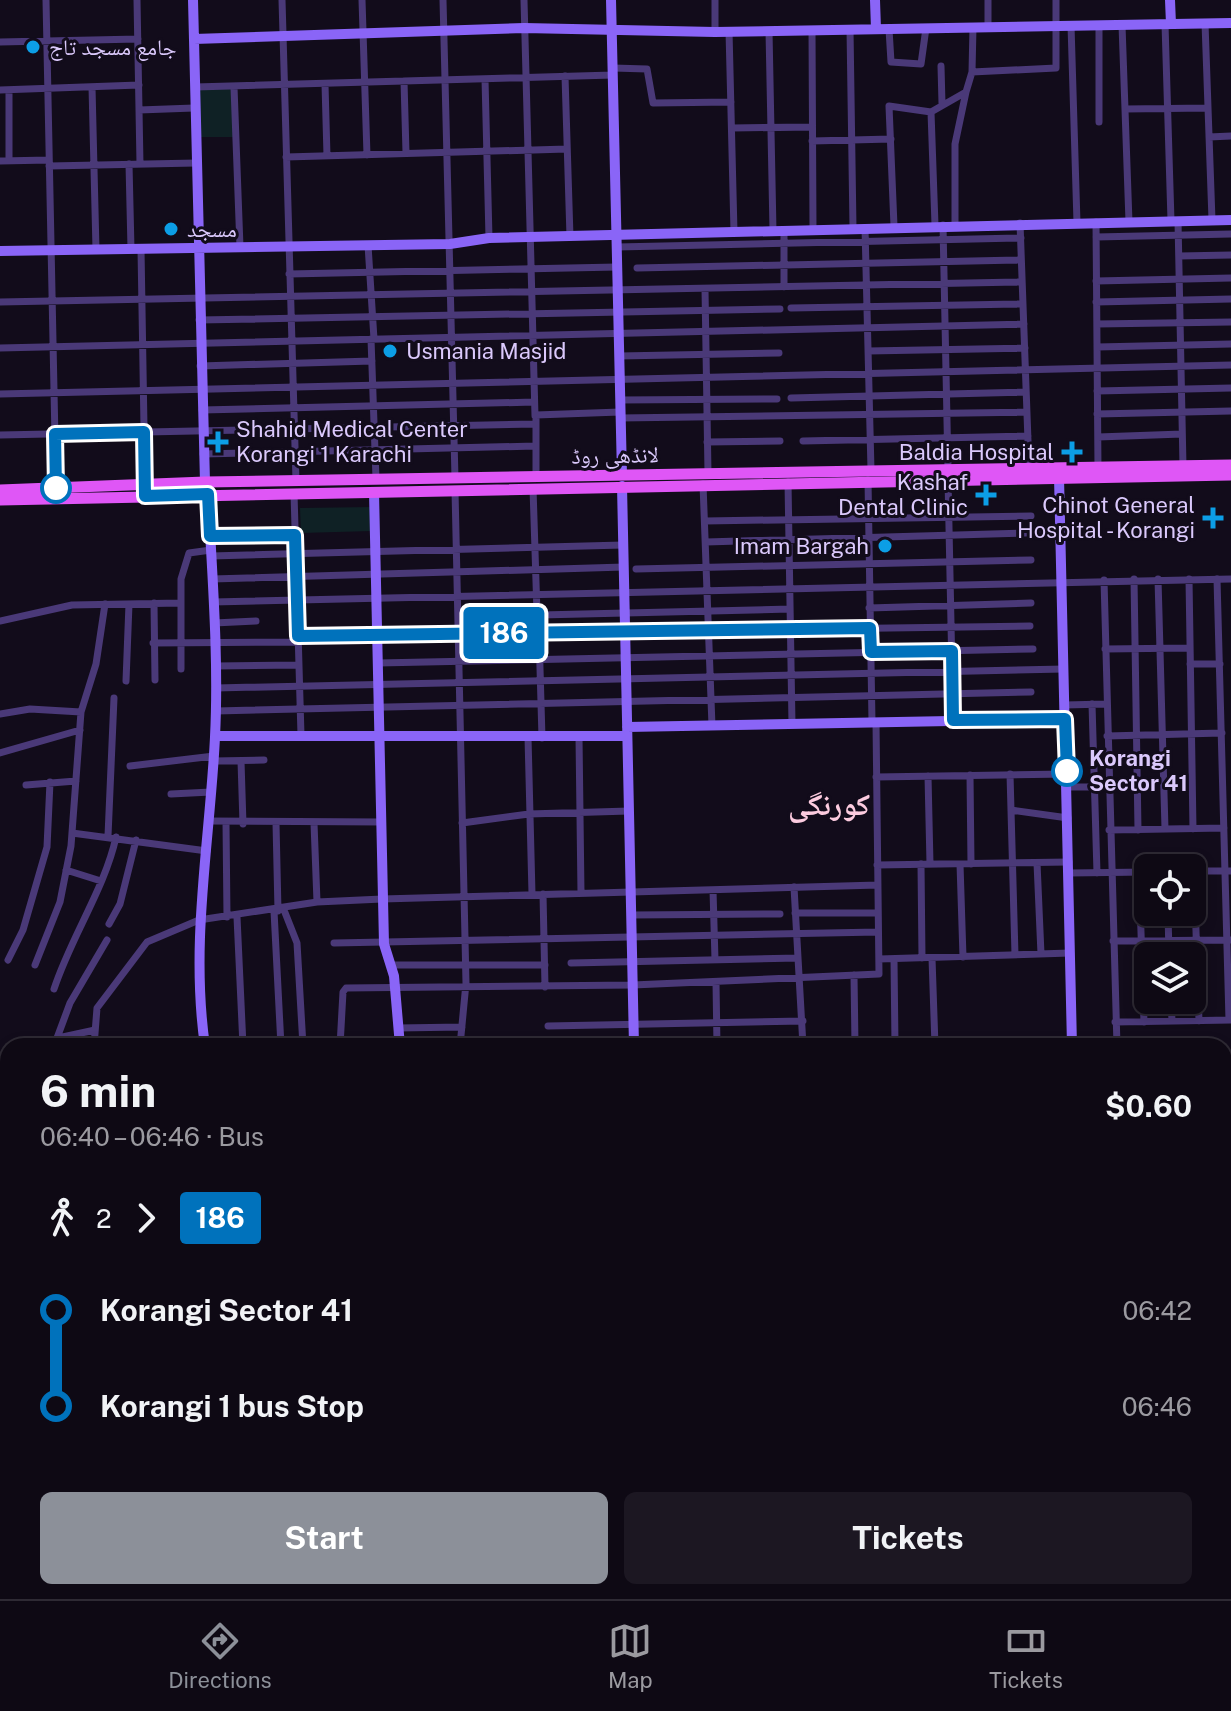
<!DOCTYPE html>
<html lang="en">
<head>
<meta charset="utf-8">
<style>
  body { margin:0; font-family:"Public Sans","Noto Naskh Arabic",sans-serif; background:#1c1722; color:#f1f3f6; height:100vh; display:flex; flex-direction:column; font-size:30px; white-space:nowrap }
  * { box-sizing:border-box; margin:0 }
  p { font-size:26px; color:#9b9aa0 }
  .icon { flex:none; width:44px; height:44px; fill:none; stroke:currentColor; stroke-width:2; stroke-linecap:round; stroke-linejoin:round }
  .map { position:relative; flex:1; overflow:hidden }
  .drawer { position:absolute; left:0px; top:1038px; width:1232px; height:562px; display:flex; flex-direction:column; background:#0e0914; border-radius:24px 24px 0 0; box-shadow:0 4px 12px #0003,0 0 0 2px #2e2a34 }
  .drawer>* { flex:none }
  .badge { padding:0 16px; border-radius:6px; font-size:28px; line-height:52px }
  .tools { position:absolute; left:1134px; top:854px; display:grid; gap:16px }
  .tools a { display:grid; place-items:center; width:72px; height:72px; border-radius:12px; background:#0e0914; box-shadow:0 4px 12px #0003,0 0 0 2px #2e2a34; font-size:40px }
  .map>.badge { position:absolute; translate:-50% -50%; box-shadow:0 0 0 4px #fff }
  .legs { display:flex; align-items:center; gap:12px; height:88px; padding:0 40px; font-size:26px }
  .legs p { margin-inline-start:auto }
  .head { display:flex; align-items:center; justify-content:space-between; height:136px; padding:0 40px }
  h1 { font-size:44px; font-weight:700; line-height:60px }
  .action { display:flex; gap:16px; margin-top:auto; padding:16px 40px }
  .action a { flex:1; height:92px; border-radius:12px; background:#8c9099; color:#fff; font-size:32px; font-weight:700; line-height:92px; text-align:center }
  .action a+a { background:#1c1722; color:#f1f3f6 }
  ul { padding:0 40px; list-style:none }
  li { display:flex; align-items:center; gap:28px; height:96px; font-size:30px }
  li i { display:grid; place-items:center; width:12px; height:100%; margin:0 10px; background:currentColor }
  li i::after { content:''; width:20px; height:20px; margin:-10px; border:6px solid; border-radius:50%; background:#0e0914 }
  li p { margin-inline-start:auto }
  li:first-child i { background:linear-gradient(#0000 50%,currentColor 0) }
  li:last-child i { background:linear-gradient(currentColor 50%,#0000 0) }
  .tabs { display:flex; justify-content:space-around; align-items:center; height:112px; border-top:2px solid #2e2a34; background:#0e0914; font-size:22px; color:#9b9aa0 }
  .tabs a { display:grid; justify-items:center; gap:4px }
  .tabs .current { color:#8c9099 }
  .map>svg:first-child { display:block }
  .green { fill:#0f2125 }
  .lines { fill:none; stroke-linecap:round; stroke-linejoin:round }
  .street { stroke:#4a3978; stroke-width:7 }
  .secondary { stroke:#8a65f7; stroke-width:10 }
  .primary { stroke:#df56f6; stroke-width:11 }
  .line-1-casing { stroke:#fff; stroke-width:18 }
  .line-1 { stroke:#0072bc; stroke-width:12 }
  .poi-dot { fill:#0c9ee6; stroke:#120c1b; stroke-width:3 }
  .stop-1-dot { fill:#fff; stroke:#0072bc; stroke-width:4 }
  .labels { text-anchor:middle; stroke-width:6; stroke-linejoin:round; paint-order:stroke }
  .poi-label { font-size:22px; fill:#dbc9fc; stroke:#120c1b; text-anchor:start }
  .street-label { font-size:22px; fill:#dbc9fc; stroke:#120c1b }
  .stop-label { font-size:22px; font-weight:bold; fill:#dbc9fc; stroke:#120c1b; text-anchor:start }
  .district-label { font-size:30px; font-weight:bold; fill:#fccbdf; stroke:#120c1b }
</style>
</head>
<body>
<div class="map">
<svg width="1231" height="1599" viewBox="0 0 1231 1599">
  <rect width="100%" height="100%" fill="#120c1b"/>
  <!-- green -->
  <path class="green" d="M195,87H234L235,137H195Z
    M372,507V531L301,533L300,508Z
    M0,1354H8V1592H279L280,1599H0Z"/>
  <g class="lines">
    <!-- street -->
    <path class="street" d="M46,0L56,488
      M137,0L140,164
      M282,0L296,481
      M362,0L367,155
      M443,0L455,478
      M524,0L535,416
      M988,0V27
      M1205,23L1212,220
      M1165,24L1171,221
      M1071,25L1077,223
      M1099,25V122
      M1122,25L1129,222
      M850,29L853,228
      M889,29L891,62L921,64L926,28
      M812,30L813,229
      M729,31L734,232
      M769,31L773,231
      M715,32V0
      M0,42L138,39
      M941,66L942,104
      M613,68L647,69L653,103L731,102
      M972,72L973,27
      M565,76L570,237
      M485,79L489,238
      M404,81L406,153
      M325,84L327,156
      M92,87L96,250
      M195,87L613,75
      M234,87L240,247
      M0,90L139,85
      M1125,109L1208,108
      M139,110L194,108
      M732,128L812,127
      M1209,137L1231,136
      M812,141L891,139
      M286,157L567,149
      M0,161L49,160
      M9,161V90
      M129,164L131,249
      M49,166L196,163
      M1178,221L1183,466
      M1096,222L1098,468
      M1020,223L1029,468
      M955,224V144L966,92
      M935,225L931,112L966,92L972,72L1056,68V0
      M943,225L948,469
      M894,226L889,106L931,112
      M865,228L871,470
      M784,230V287
      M1096,237L1231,234
      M368,245L374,339
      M617,247L1021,238
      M141,249L145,486
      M1179,256L1231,255
      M637,268L1021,260
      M289,274L617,267
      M1096,281L1231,278
      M705,289L708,473
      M0,302L1022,282
      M1096,302L1231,299
      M791,308L1023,304
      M199,320L780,309
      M1097,324L1231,322
      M371,339L376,479
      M1097,347L1231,344
      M0,348L1024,324
      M868,351L1025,348
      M619,356L779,353
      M200,366L372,361
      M1097,391L1231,388
      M0,394L1231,365
      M791,398L1026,392
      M620,400L777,399
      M202,410L534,402
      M1097,414L1231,411
      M620,418L1027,412
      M0,435L535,424
      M1098,437L1182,434
      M803,441L1028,436
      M707,442L780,441
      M203,454L535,446
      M536,477V415L620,412
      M948,479L953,720
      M868,480L872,722
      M788,482L792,724
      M703,484L712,726
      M533,488L537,613
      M455,490L466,983L460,1046
      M294,493L301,735
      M705,521L1031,516
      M210,536L295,535
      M706,542L1060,532
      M211,556L623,545
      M636,569L1031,560
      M212,579L624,567
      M1134,579L1138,830
      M1158,579L1165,829
      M1189,579L1193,829
      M1217,579L1229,1020
      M1104,580L1117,1046
      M213,602L1231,579
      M154,603L155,680
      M869,608L1031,603
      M459,617L790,609
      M0,621L72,605L180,603
      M214,623L256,621
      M539,633L542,738
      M298,636L1030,626
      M153,643L298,642
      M1105,649L1190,648
      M378,663L1033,649
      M1190,664H1220
      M215,666L299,665
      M181,669V579L189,553L211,550
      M126,681L129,604
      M216,688L1064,669
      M1092,704L1097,873
      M1065,705L1106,704
      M216,711L1031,692
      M0,714L30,709L81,712
      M1107,736L1222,733
      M528,737L532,894
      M579,737L581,893
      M0,753L80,730
      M213,761L264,760
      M241,761L243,824
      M130,766L214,756
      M1010,774L1015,955
      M970,775L971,864
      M928,776L930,864
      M876,777L1067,774
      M26,785L76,781
      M1067,787H1108
      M171,794L211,792
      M1011,810L1068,818
      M208,821L382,822
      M226,823L227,917
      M276,823L278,911
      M314,823L317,902
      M462,823L529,814L629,811
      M1109,830L1224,828
      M72,833L207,851
      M108,836L114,698
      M1037,863L1041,954
      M921,864L922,958
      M960,864L963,957
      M877,865L1069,862
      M66,870L101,881
      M1193,871H1231
      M1194,871L1199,1021
      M1139,872L1144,1022
      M1069,873L1148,872
      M794,887L803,1046
      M713,890L715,960
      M543,894L545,987
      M284,910L297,943L303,1046
      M274,911L281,1046
      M1168,912L1169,956
      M795,913H878
      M631,915L780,914
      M237,917L243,1046
      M109,924L120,904L136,840
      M1113,941L1230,940
      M334,943L878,932
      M932,958L935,1046
      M879,959L1070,953
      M894,959L895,1046
      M8,960L23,930L47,847L50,782
      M571,963L798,958
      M35,965L60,902L71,846L81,712L96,664L105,604
      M390,965H545
      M854,975L855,1046
      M716,982L717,1046
      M54,989C71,937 105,888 116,837
      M1171,1000L1172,1021
      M1115,1022L1231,1020
      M548,1026L803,1021
      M398,1028L462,1027
      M57,1038L70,1003L107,940
      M21,1046L95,1030
      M94,1046L97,1008L147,942L199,920L317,902L382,899L878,885
      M340,1046L343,992L346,988L633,985L879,974L876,722
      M0,1075L8,1064
      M1224,1141H1231
      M0,1161L8,1160
      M1224,1265L1231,1264
      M0,1273H8
      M0,1350H8
      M1224,1359L1231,1358
      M1224,1560H1231
      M310,1592L311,1599
      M401,1592L402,1599
      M459,1592V1599
      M486,1592V1599
      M515,1592V1599
      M547,1592L548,1599
      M575,1592V1599
      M603,1592L604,1599
      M708,1592L710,1599
      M793,1592L794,1599
      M926,1592L927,1599
      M1084,1592V1599
      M1148,1592L1149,1599
      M317,1599L326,1597
      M752,1599L756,1592
      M864,1599L865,1592
      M963,1599V1592
      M988,1599L993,1592L1030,1599
      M1048,1599L1051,1592
      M1058,1599L1061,1592
      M1111,1599V1592
      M1128,1599V1592"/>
    <!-- secondary -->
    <path class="secondary" d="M193,0L205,482
      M611,0L622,475
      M875,0L876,29
      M1170,0L1171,24
      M194,39L524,28L715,32L1231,23
      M0,251L450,244L489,238L1231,220
      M1059,477L1072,1046
      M622,486L634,1046
      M374,492L384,944L394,976L400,1046
      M627,727L1065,719
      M215,736H627
      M205,1046C190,942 210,841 215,737C219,657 212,575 208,494
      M1224,1070H1231
      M1224,1085H1231
      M0,1094H8
      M0,1112H8
      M1224,1402H1231
      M428,1592V1599
      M630,1592V1599"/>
    <!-- primary -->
    <path class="primary" d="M0,490L205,482L1231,465
      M0,500L1231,475"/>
  </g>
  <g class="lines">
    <defs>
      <path id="line-1" d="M56,488L55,434L144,432L145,496L208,494L210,536L295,535L298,636L870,628L871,652L952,651L953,720L1065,719L1067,771"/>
    </defs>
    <!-- line-1 casing -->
    <use href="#line-1" class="line-1-casing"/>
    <!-- line-1 -->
    <use href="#line-1" class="line-1"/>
  </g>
  <!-- markers -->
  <g class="poi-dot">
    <circle cx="33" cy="47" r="8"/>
    <circle cx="171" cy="229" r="8"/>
    <circle cx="390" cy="351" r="8"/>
    <path d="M214 430h8v8h8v8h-8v8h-8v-8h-8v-8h8z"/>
    <path d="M1068 440h8v8h8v8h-8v8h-8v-8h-8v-8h8z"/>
    <path d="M982 483h8v8h8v8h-8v8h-8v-8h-8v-8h8z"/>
    <path d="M1209 506h8v8h8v8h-8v8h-8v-8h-8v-8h8z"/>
    <circle cx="885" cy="546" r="8"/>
  </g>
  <g class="stop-1-dot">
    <circle cx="56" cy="488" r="14"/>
    <circle cx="1067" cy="771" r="14"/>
  </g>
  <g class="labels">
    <!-- poi labels -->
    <g class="poi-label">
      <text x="49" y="55">جامع مسجد تاج</text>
      <text x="187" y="237">مسجد</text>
      <text x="406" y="359">Usmania Masjid</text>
      <text x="236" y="437">Shahid Medical Center<tspan x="236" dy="25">Korangi 1 Karachi</tspan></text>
      <text x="1054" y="460" text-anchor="end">Baldia Hospital</text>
      <text x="968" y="490" text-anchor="end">Kashaf<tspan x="968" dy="25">Dental Clinic</tspan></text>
      <text x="1195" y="513" text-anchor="end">Chinot General<tspan x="1195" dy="25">Hospital - Korangi</tspan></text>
      <text x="869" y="554" text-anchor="end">Imam Bargah</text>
    </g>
    <!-- street labels -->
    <g class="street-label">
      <text transform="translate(615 455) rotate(-1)" y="8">لانڈھی روڈ</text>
    </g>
    <!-- stop labels -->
    <g class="stop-label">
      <text x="1089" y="766">Korangi<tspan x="1089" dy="25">Sector 41</tspan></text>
    </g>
    <!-- district labels -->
    <g class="district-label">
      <text x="829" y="815">کورنگی</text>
    </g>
  </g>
</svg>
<div class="tools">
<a><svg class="icon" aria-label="locate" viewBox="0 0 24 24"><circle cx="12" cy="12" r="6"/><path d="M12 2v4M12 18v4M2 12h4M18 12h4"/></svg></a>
<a><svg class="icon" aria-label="layers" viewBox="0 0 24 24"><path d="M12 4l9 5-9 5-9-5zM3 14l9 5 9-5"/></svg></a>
</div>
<b class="badge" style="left:504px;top:633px;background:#0072bc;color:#fff">186</b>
<section class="drawer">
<div class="head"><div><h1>6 min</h1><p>06:40 – 06:46 · Bus</p></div><b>$0.60</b></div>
<div class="legs"><svg class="icon" aria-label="walk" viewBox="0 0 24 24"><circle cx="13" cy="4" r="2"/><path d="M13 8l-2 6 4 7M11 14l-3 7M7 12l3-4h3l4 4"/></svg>2<svg class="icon" aria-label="forward" viewBox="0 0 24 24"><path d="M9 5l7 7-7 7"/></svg><b class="badge" style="background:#0072bc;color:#fff">186</b></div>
<ul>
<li><i style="color:#0072bc"></i><b>Korangi Sector 41</b><p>06:42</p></li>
<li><i style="color:#0072bc"></i><b>Korangi 1 bus Stop</b><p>06:46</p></li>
</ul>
<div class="action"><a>Start</a><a>Tickets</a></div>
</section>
</div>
<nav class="tabs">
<a class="current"><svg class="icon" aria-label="directions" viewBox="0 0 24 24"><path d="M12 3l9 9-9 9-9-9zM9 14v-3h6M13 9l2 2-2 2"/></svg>Directions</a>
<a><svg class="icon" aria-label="map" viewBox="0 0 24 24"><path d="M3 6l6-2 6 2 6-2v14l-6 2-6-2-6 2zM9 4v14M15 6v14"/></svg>Map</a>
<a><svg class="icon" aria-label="tickets" viewBox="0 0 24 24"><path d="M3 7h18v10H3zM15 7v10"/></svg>Tickets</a>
</nav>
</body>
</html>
